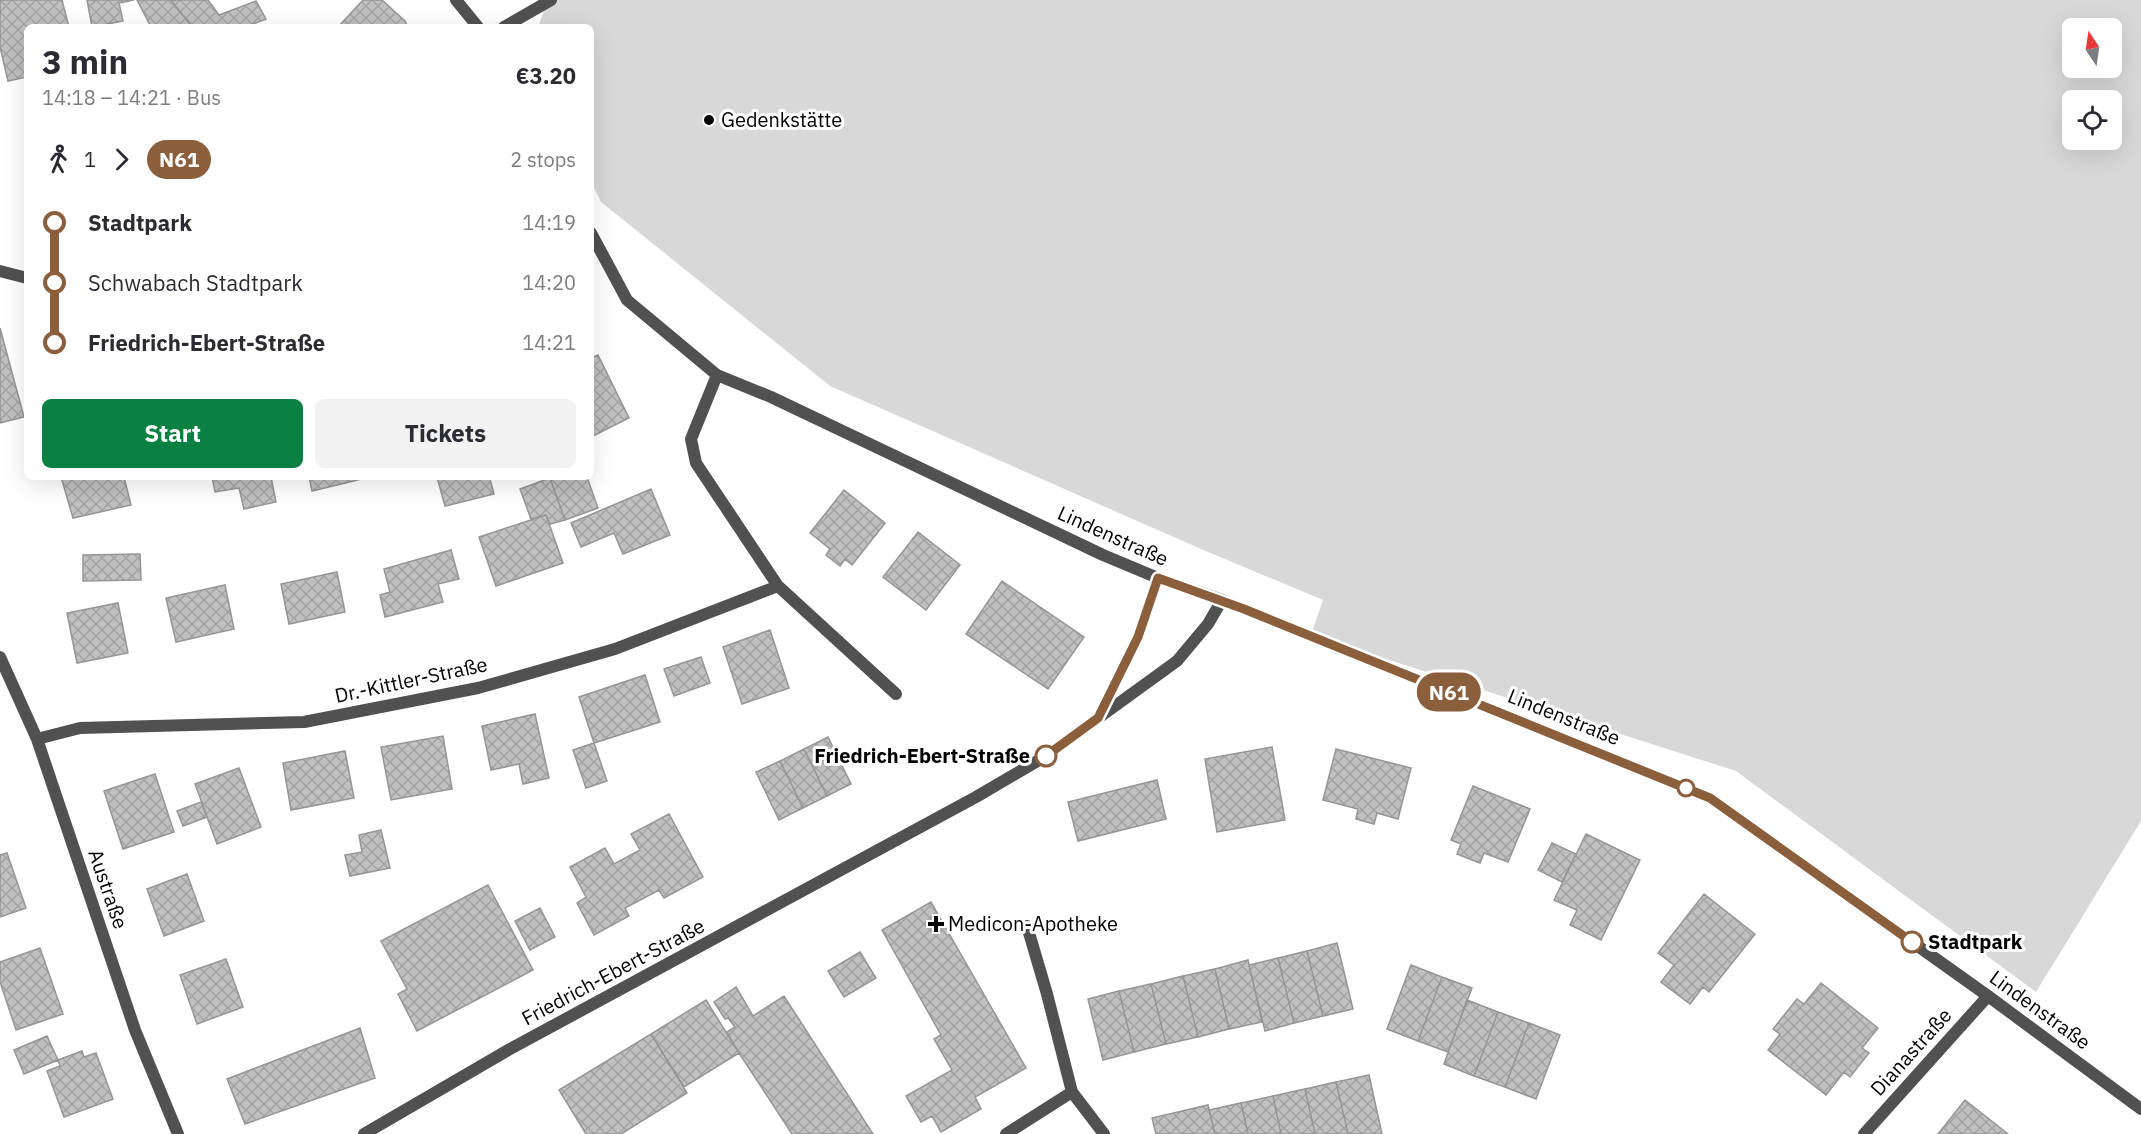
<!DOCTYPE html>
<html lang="en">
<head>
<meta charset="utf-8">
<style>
  body { margin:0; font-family:"IBM Plex Sans",sans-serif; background:#f2f2f3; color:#2b2b33; height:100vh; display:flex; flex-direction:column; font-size:22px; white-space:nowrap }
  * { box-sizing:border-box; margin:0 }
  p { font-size:20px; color:#7c7c81 }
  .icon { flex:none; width:33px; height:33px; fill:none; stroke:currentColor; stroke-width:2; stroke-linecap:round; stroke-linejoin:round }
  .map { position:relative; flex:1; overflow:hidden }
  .details { position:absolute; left:24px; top:24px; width:570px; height:456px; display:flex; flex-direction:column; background:#fff; border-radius:9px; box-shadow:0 6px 24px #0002 }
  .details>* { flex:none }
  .badge { padding:0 12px; border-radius:20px; font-size:21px; line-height:39px }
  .needle { width:39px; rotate:347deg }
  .buttons { position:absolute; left:2062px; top:18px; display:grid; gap:12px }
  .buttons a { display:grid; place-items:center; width:60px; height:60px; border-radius:9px; background:#fff; box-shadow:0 6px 24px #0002; font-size:30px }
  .map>.badge { position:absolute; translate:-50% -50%; box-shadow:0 0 0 3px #fff }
  .legs { display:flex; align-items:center; gap:9px; height:66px; padding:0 18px; font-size:20px }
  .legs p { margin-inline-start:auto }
  .head { display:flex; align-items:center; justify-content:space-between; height:102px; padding:0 18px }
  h1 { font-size:33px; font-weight:700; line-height:45px }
  .action { display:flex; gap:12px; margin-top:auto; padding:12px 18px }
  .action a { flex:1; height:69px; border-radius:9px; background:#0b8043; color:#fff; font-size:24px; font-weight:700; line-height:69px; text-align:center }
  .action a+a { background:#f2f2f3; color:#2b2b33 }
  ul { padding:0 18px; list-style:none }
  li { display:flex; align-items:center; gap:21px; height:60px; font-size:22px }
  li i { display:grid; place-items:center; width:9px; height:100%; margin:0 8px; background:currentColor }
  li i::after { content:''; width:15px; height:15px; margin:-8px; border:4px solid; border-radius:50%; background:#fff }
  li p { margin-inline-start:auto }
  li:first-child i { background:linear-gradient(#0000 50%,currentColor 0) }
  li:last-child i { background:linear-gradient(currentColor 50%,#0000 0) }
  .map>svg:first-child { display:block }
  .park { fill:#d8d8d8; fill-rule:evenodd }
  .building { fill:url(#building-cross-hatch); stroke:#959595; stroke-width:1.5 }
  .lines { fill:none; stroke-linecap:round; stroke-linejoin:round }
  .minor { stroke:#515151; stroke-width:12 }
  .tertiary { stroke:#515151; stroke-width:12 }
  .line-1-casing { stroke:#fff; stroke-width:14 }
  .line-1 { stroke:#8b5e3c; stroke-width:9 }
  .poi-dot { fill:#000; stroke:#fff; stroke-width:2 }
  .stop-1-dot { fill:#fff; stroke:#8b5e3c; stroke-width:3 }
  .labels { text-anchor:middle; stroke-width:6; stroke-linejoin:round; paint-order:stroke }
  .poi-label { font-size:20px; fill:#000; stroke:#fff; text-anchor:start }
  .street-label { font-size:20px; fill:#000; stroke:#fff }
  .stop-label { font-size:20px; font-weight:bold; fill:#000; stroke:#fff; text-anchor:end }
</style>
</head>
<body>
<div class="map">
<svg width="2141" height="1134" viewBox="0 0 2141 1134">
  <defs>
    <pattern id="building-cross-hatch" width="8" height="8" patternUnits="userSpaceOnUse" patternTransform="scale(1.5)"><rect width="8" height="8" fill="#c0c0c0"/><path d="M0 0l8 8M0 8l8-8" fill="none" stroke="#a3a3a3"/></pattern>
  </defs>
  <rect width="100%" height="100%" fill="#fff"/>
  <!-- park -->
  <path class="park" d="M548,0H2141V821L2036,992L1736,771L1311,635L1323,600L1201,549L830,386L601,202L591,181V27H538ZM2073,28H2112V68H2073ZM2073,100H2112V140H2073Z"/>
  <!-- building -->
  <path class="building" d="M0,0H62L69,27H27V77L8,81L0,47Z
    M87,0H134L119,3L123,21L92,27Z
    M137,0H171L192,27H151Z
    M171,0H208L219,15L256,1L266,19L246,27H192Z
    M363,0H382L405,21L408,27H338Z
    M0,328L24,417L0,423Z
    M598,355L629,418L591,437V358Z
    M61,477H124L131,505L73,518Z
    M212,477H271L276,502L244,509L239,488L215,492Z
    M309,477H370L312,491Z
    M437,477H501L490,479L494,494L445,506Z
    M554,477H587L598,508L565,520L550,478Z
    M550,478L565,520L550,524L546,515L531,519L520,489Z
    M651,489L670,535L623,554L614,533L581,547L571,523Z
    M844,490L885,523L852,565L845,559L840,566L826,555L830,549L810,533Z
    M546,515L563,563L496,586L479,537Z
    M918,532L960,565L926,610L883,577Z
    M451,550L459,579L438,584L443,602L385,617L380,595L390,592L384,569Z
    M140,554L141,580L83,581V555Z
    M337,572L345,612L289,624L281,584Z
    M1002,581L1084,637L1048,689L966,634Z
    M225,585L234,629L176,642L166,598Z
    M118,603L128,653L77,663L67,613Z
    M770,630L789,688L742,704L723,647Z
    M701,657L710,683L674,696L664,669Z
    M645,675L660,722L594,743L579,697Z
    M535,714L549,778L523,784L519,764L491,770L482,726Z
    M443,736L452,789L391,800L381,747Z
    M828,737L851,784L827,796L804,749Z
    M594,743L607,781L586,788L573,750Z
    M1272,747L1285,820L1217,832L1205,759Z
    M804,749L827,796L803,808L780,761Z
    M1336,749L1411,768L1398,819L1377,813L1374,824L1356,819L1358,809L1323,800Z
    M345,751L354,798L291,810L283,763Z
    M780,761L803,808L779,820L756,772Z
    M239,768L261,827L217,844L195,784Z
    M155,774L174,832L123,849L104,791Z
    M1157,780L1166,819L1078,841L1068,802Z
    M1473,786L1530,809L1508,862L1484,853L1480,863L1457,854L1461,844L1451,840Z
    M201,802L207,817L183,826L177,811Z
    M669,814L703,877L664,898L659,890L625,908L629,916L594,935L577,903L586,897L570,867L605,848L614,864L640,850L631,834Z
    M381,830L390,868L350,876L345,855L362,852L359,835Z
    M1586,834L1640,860L1601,940L1570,925L1577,910L1554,900Z
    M1552,843L1576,854L1562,882L1538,870Z
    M7,853L26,908L0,917V855Z
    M187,874L204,921L164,936L147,889Z
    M488,885L533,970L417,1031L398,994L407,989L381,941Z
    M1704,894L1755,934L1709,992L1703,987L1690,1004L1661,982L1674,965L1658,953Z
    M931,902L1026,1068L975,1097L981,1109L941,1132L932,1116L921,1122L906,1096L952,1070L934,1039L941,1035L882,930Z
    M540,908L555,937L530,950L515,921Z
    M1337,943L1353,1009L1323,1016L1307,951Z
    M40,948L63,1014L16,1030L0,982V962Z
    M1307,951L1323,1016L1294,1023L1278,958Z
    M860,952L876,978L844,997L828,971Z
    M1278,958L1294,1023L1265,1031L1249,965Z
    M226,959L243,1007L197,1024L180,975Z
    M1248,960L1262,1022L1229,1029L1215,969Z
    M1411,965L1442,977L1418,1041L1387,1029Z
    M1215,969L1229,1029L1198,1037L1183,976Z
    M1183,976L1198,1037L1166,1044L1151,984Z
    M1442,977L1472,988L1448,1052L1418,1041Z
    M1821,983L1878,1028L1862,1048L1869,1053L1850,1077L1844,1072L1826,1095L1768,1050L1780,1034L1773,1029L1797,999L1804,1004Z
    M1151,984L1166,1044L1134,1052L1119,991Z
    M736,987L753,1016L784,996L873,1134H792L739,1053L727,1032L735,1027L728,1018L725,1019L714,1002Z
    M1119,991L1134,1052L1103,1060L1088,999Z
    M706,1000L739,1053L684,1087L651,1034Z
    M1467,1000L1498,1012L1474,1076L1444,1064Z
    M1498,1012L1529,1023L1505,1087L1474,1076Z
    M1529,1023L1560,1035L1536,1099L1505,1087Z
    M360,1028L375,1078L245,1124L227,1079Z
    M651,1034L687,1093L621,1134H586L559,1090Z
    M47,1036L58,1060L24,1074L14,1050Z
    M82,1051L84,1057L96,1053L113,1099L64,1117L47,1071L60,1066L58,1060Z
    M1369,1075L1382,1134H1348L1336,1082Z
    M1336,1082L1348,1134H1315L1305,1089Z
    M1305,1089L1315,1134H1281L1273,1096Z
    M1273,1096L1281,1134H1248L1241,1103Z
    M1965,1100L2008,1134H1938Z
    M1241,1103L1248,1134H1215L1209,1110Z
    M1208,1105L1215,1134H1156L1152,1118Z"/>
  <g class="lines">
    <!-- minor -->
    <path class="minor" d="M504,27L551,0
      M0,271L27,278
      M717,375L691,439L696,463L778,586L896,694
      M0,657L37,739L135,1030L178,1134
      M37,739L80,728L304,722L478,688L615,649L778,586
      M1027,926L1047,994L1072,1092L1104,1134
      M1006,1134L1072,1092
      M1864,1134L1988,996"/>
    <!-- tertiary -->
    <path class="tertiary" d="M456,0L478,27
      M591,233L627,300L717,375L771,397L1103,555L1158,578L1222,600L1710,798L1988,996L2141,1109
      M1098,717L1138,637L1158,578
      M364,1134L510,1049L976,797L1046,756L1177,661L1208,624L1222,600"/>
  </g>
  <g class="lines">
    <defs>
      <path id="line-1" d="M1046,756L1098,718L1138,637L1158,578L1244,609L1710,798L1912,942"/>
    </defs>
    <!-- line-1 casing -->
    <use href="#line-1" class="line-1-casing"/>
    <!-- line-1 -->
    <use href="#line-1" class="line-1"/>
  </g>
  <!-- markers -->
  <g class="poi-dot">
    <circle cx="709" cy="120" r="6"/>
    <path d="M933 915h6v6h6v6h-6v6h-6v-6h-6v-6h6z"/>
  </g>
  <g class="stop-1-dot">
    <circle cx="1046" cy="756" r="10"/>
    <circle cx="1686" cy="788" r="8"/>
    <circle cx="1912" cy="942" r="10"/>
  </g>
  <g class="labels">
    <!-- poi labels -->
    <g class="poi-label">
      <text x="721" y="127">Gedenkstätte</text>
      <text x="948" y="931">Medicon-Apotheke</text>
    </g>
    <!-- street labels -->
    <g class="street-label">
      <text transform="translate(1113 536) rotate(24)" y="7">Lindenstraße</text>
      <text transform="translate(411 680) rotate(-12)" y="7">Dr.-Kittler-Straße</text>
      <text transform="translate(1564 717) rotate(22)" y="7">Lindenstraße</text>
      <text transform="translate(108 889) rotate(71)" y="7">Austraße</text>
      <text transform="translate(613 972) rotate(-28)" y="7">Friedrich-Ebert-Straße</text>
      <text transform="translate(2040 1010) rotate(36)" y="7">Lindenstraße</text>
      <text transform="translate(1911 1052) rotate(-48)" y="7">Dianastraße</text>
    </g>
    <!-- stop labels -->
    <g class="stop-label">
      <text x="1030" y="763">Friedrich-Ebert-Straße</text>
      <text x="1928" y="949" text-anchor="start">Stadtpark</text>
    </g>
  </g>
</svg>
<div class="buttons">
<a><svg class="needle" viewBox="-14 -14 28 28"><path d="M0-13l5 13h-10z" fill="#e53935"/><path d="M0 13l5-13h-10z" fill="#7c7c81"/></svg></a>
<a><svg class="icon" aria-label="locate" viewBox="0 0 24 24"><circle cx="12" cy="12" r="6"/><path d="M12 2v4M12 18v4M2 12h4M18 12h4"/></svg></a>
</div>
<b class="badge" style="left:1449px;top:692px;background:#8b5e3c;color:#fff">N61</b>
<section class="details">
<div class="head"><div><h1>3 min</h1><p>14:18 – 14:21 · Bus</p></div><b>€3.20</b></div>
<div class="legs"><svg class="icon" aria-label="walk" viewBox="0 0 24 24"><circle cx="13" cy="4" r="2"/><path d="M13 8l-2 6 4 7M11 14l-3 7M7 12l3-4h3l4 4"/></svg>1<svg class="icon" aria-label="forward" viewBox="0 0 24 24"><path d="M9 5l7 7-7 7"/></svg><b class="badge" style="background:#8b5e3c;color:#fff">N61</b><p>2 stops</p></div>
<ul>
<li><i style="color:#8b5e3c"></i><b>Stadtpark</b><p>14:19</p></li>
<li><i style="color:#8b5e3c"></i><span>Schwabach Stadtpark</span><p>14:20</p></li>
<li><i style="color:#8b5e3c"></i><b>Friedrich-Ebert-Straße</b><p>14:21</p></li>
</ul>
<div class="action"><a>Start</a><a>Tickets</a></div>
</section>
</div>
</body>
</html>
